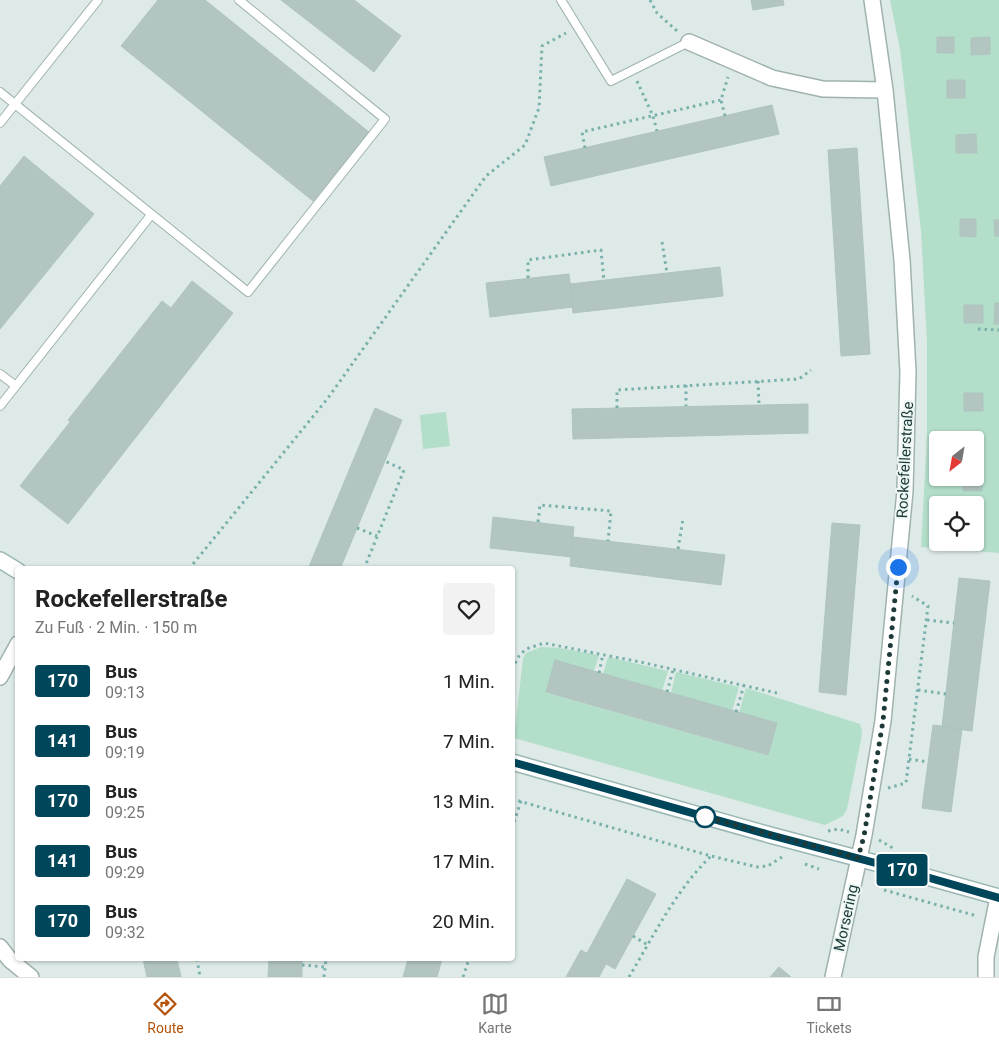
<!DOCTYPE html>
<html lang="de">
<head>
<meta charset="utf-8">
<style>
  body { margin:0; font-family:Roboto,sans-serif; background:#f2f2f2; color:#222; height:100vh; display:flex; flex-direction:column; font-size:19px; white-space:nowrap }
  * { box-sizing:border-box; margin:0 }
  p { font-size:16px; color:#767676 }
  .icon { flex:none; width:28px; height:28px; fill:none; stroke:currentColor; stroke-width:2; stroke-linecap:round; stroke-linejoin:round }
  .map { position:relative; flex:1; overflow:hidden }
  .side { position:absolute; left:15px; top:566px; width:500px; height:395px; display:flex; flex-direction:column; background:#fff; border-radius:5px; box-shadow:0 1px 4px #0004 }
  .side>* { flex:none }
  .badge { padding:0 10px; border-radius:4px; font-size:18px; line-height:32px }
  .needle { width:32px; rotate:211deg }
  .fabs { position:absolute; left:929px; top:431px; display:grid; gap:10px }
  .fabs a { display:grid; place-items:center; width:55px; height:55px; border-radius:5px; background:#fff; box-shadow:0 1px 4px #0004; font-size:25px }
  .you { position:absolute; width:25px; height:25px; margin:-12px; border:4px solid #fff; border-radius:50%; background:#1a73e8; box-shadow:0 0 0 8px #1a73e833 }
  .map>.badge { position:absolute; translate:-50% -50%; box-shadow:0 0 0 2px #fff }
  .round { display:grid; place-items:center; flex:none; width:52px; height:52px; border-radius:5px; background:#f2f2f2 }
  .headline { display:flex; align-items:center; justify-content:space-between; height:85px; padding:0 20px }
  h1 { font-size:24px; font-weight:700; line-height:38px }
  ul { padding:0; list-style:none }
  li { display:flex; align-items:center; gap:15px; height:60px; padding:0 20px }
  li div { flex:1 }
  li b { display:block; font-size:19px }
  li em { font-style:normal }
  li .badge { min-width:55px; font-weight:700; text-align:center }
  .menu { display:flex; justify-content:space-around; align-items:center; height:70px; border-top:1px solid #e0e0e0; background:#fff; font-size:14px; color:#767676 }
  .menu a { display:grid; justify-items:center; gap:2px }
  .menu .on { color:#b45309 }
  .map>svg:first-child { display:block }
  .green { fill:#b3dec9; fill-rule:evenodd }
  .building { fill:#b2c5c1; stroke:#afc4c0 }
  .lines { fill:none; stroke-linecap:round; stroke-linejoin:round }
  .service-casing { stroke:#a0b2af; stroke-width:10 }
  .minor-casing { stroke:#a0b2af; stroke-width:18 }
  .secondary-casing { stroke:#9bb7b3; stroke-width:18 }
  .path { stroke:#7ab0ac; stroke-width:3; stroke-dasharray:2.5 4; stroke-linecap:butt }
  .service { stroke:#fff; stroke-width:8 }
  .minor { stroke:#fff; stroke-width:15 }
  .secondary { stroke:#fff; stroke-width:15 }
  .line-casing { stroke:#fff; stroke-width:11 }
  .line { stroke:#00465a; stroke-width:8 }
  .walk { stroke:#1d3a39; stroke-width:5; stroke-dasharray:0 9 }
  .stop-dot { fill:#fff; stroke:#00465a; stroke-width:2.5 }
  .labels { text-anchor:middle; stroke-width:4; stroke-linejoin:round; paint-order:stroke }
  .street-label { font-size:15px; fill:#1d3a39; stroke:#edf7f4 }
</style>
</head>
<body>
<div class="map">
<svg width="999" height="977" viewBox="0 0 999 977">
  <rect width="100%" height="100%" fill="#ddeae7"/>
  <!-- green -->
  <path class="green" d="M890,0H999V553L921,547L927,436V342L921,231L900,49ZM938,440H975V478H938ZM938,505H975V542H938Z
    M446,412L450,446L423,449L420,415Z
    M541,647L559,648L599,655L594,671L547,693L767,755L739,713L746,688L860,724L862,731L861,740L847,809L843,816L825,825L514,738L523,658L526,653Z
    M608,657L668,671L662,691L603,674Z
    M676,672L739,687L732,711L671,693Z"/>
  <!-- building -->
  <path class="building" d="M158,0H205L369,132L313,201L121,46Z
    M281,0H354L401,36L374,72Z
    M751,0H783L784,5L753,10Z
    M937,37H954V53H937Z
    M990,37V54L971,55V38Z
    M947,80H965V98H947Z
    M772,105L779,134L551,186L544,157Z
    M976,134L977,153H956V135Z
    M857,148L870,354L841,356L828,150Z
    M24,156L94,214L0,329V186Z
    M960,219H976V237L960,236Z
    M994,220H999V236H995Z
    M720,267L723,296L573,313L570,284Z
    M569,274L573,307L490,317L486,283Z
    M192,281L233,313L68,524L20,486L70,422L68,420L162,301L171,308Z
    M995,303H999V324H994Z
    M964,305H983V323H964Z
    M964,393H983V411H964Z
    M808,404V433L573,439L572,409Z
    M375,408L402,420L340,569H308Z
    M964,435H982V452H975V440H964Z
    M975,474H982V491H963V478H975Z
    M493,517L574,527L571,557L490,548Z
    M832,523L860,525L846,695L819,692Z
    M573,537L725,555L721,585L570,566Z
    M959,578L990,581L972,731L942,727Z
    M555,660L777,723L768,755L546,692Z
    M933,725L962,729L951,812L922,808Z
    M627,879L656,894L615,969L587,953Z
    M581,950L606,964L599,977H566Z
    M143,959H177L181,977H147Z
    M269,959H302V977H268Z
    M408,959H442L437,977H403Z
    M779,967L791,977H770Z"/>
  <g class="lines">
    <defs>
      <path id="service" d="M561,0L611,81L689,42
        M0,92L248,292L385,119L239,0
        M0,123L98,0
        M0,374L16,386
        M0,406L151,215"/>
      <path id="minor" d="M689,42L772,78L823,89L885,90
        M0,677L18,644
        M0,947L10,960L31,977
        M833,977L864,835L883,721L905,491L908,372L902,260L885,90L872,0
        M986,977V957L998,897"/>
      <path id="secondary" d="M0,560L18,571
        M512,762L770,835L902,870L999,897"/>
    </defs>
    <!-- service casing -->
    <use href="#service" class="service-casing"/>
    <!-- minor casing -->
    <use href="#minor" class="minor-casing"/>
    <!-- secondary casing -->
    <use href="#secondary" class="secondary-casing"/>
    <!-- path -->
    <path class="path" d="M650,0L657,13L677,31
      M637,81L653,116L657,131
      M725,116L721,100L728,77
      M585,148L582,132L721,100
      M662,242L667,273
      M528,278V260L601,250L604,281
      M978,329L999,330
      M758,381L759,405
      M686,385V406
      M617,408V390L799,379L811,370
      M538,522L540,505L611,511L608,541
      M357,528L377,536
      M678,549L683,519
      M189,569L328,398L486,176L525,145L539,108L542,46L566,33
      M364,569L404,470L385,461
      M927,620L954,623
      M512,669L519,656L526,649L544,643L645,663L781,694
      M599,673L603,654
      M918,690L946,694
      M667,692L673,670
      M736,712L744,685
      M909,759L928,762
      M888,788L906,783L928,606L912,596
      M512,799L711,856L757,867L768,866L782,857
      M512,828L521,801
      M828,831L838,829L849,832
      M879,840L893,848
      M805,864L819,869
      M884,890L977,916
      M633,936L648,945
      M197,959L200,977
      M302,965L325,967
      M324,977L326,959
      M463,977L469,959
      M629,977C654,935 676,890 711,856"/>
    <!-- service -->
    <use href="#service" class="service"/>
    <!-- minor -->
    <use href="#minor" class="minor"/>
    <!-- secondary -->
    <use href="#secondary" class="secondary"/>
  </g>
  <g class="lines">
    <defs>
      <path id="line" d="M512,762L770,835L902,870L999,898"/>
    </defs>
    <!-- line casing -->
    <use href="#line" class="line-casing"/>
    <!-- line -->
    <use href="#line" class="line"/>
    <!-- walk -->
    <path class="walk" d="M705,817L703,816L858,858L864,836L883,721L898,567"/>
  </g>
  <!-- markers -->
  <circle class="stop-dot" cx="705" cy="817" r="10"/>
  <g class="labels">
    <!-- street labels -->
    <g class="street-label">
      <text transform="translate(905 460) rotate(-87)" y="5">Rockefellerstraße</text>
      <text transform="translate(846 918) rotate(-78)" y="5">Morsering</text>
    </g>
  </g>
</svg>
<div class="fabs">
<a><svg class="needle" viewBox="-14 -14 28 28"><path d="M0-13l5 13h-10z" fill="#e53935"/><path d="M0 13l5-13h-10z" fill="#767676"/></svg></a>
<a><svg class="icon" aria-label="locate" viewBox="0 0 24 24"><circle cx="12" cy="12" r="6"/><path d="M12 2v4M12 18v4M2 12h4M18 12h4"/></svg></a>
</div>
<div class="you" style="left:898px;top:567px"></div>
<b class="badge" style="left:902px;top:870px;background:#00465a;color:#fff">170</b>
<section class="side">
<div class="headline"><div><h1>Rockefellerstraße</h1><p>Zu Fuß · 2 Min. · 150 m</p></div><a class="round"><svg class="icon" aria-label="heart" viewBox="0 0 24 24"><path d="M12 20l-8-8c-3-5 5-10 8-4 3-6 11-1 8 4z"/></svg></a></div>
<ul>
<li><span class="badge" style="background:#00465a;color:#fff">170</span><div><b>Bus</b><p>09:13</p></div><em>1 Min.</em></li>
<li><span class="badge" style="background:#00465a;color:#fff">141</span><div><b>Bus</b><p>09:19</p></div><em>7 Min.</em></li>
<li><span class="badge" style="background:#00465a;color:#fff">170</span><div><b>Bus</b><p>09:25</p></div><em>13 Min.</em></li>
<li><span class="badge" style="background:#00465a;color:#fff">141</span><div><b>Bus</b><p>09:29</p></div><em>17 Min.</em></li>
<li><span class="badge" style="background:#00465a;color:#fff">170</span><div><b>Bus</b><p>09:32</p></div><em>20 Min.</em></li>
</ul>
</section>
</div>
<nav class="menu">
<a class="on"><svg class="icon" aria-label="directions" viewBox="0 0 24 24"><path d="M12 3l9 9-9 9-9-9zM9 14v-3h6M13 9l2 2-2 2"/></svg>Route</a>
<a><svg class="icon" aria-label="map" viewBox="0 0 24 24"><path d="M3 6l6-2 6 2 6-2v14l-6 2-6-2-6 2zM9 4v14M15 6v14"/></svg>Karte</a>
<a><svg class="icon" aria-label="tickets" viewBox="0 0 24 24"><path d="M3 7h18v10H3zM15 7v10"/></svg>Tickets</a>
</nav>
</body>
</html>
